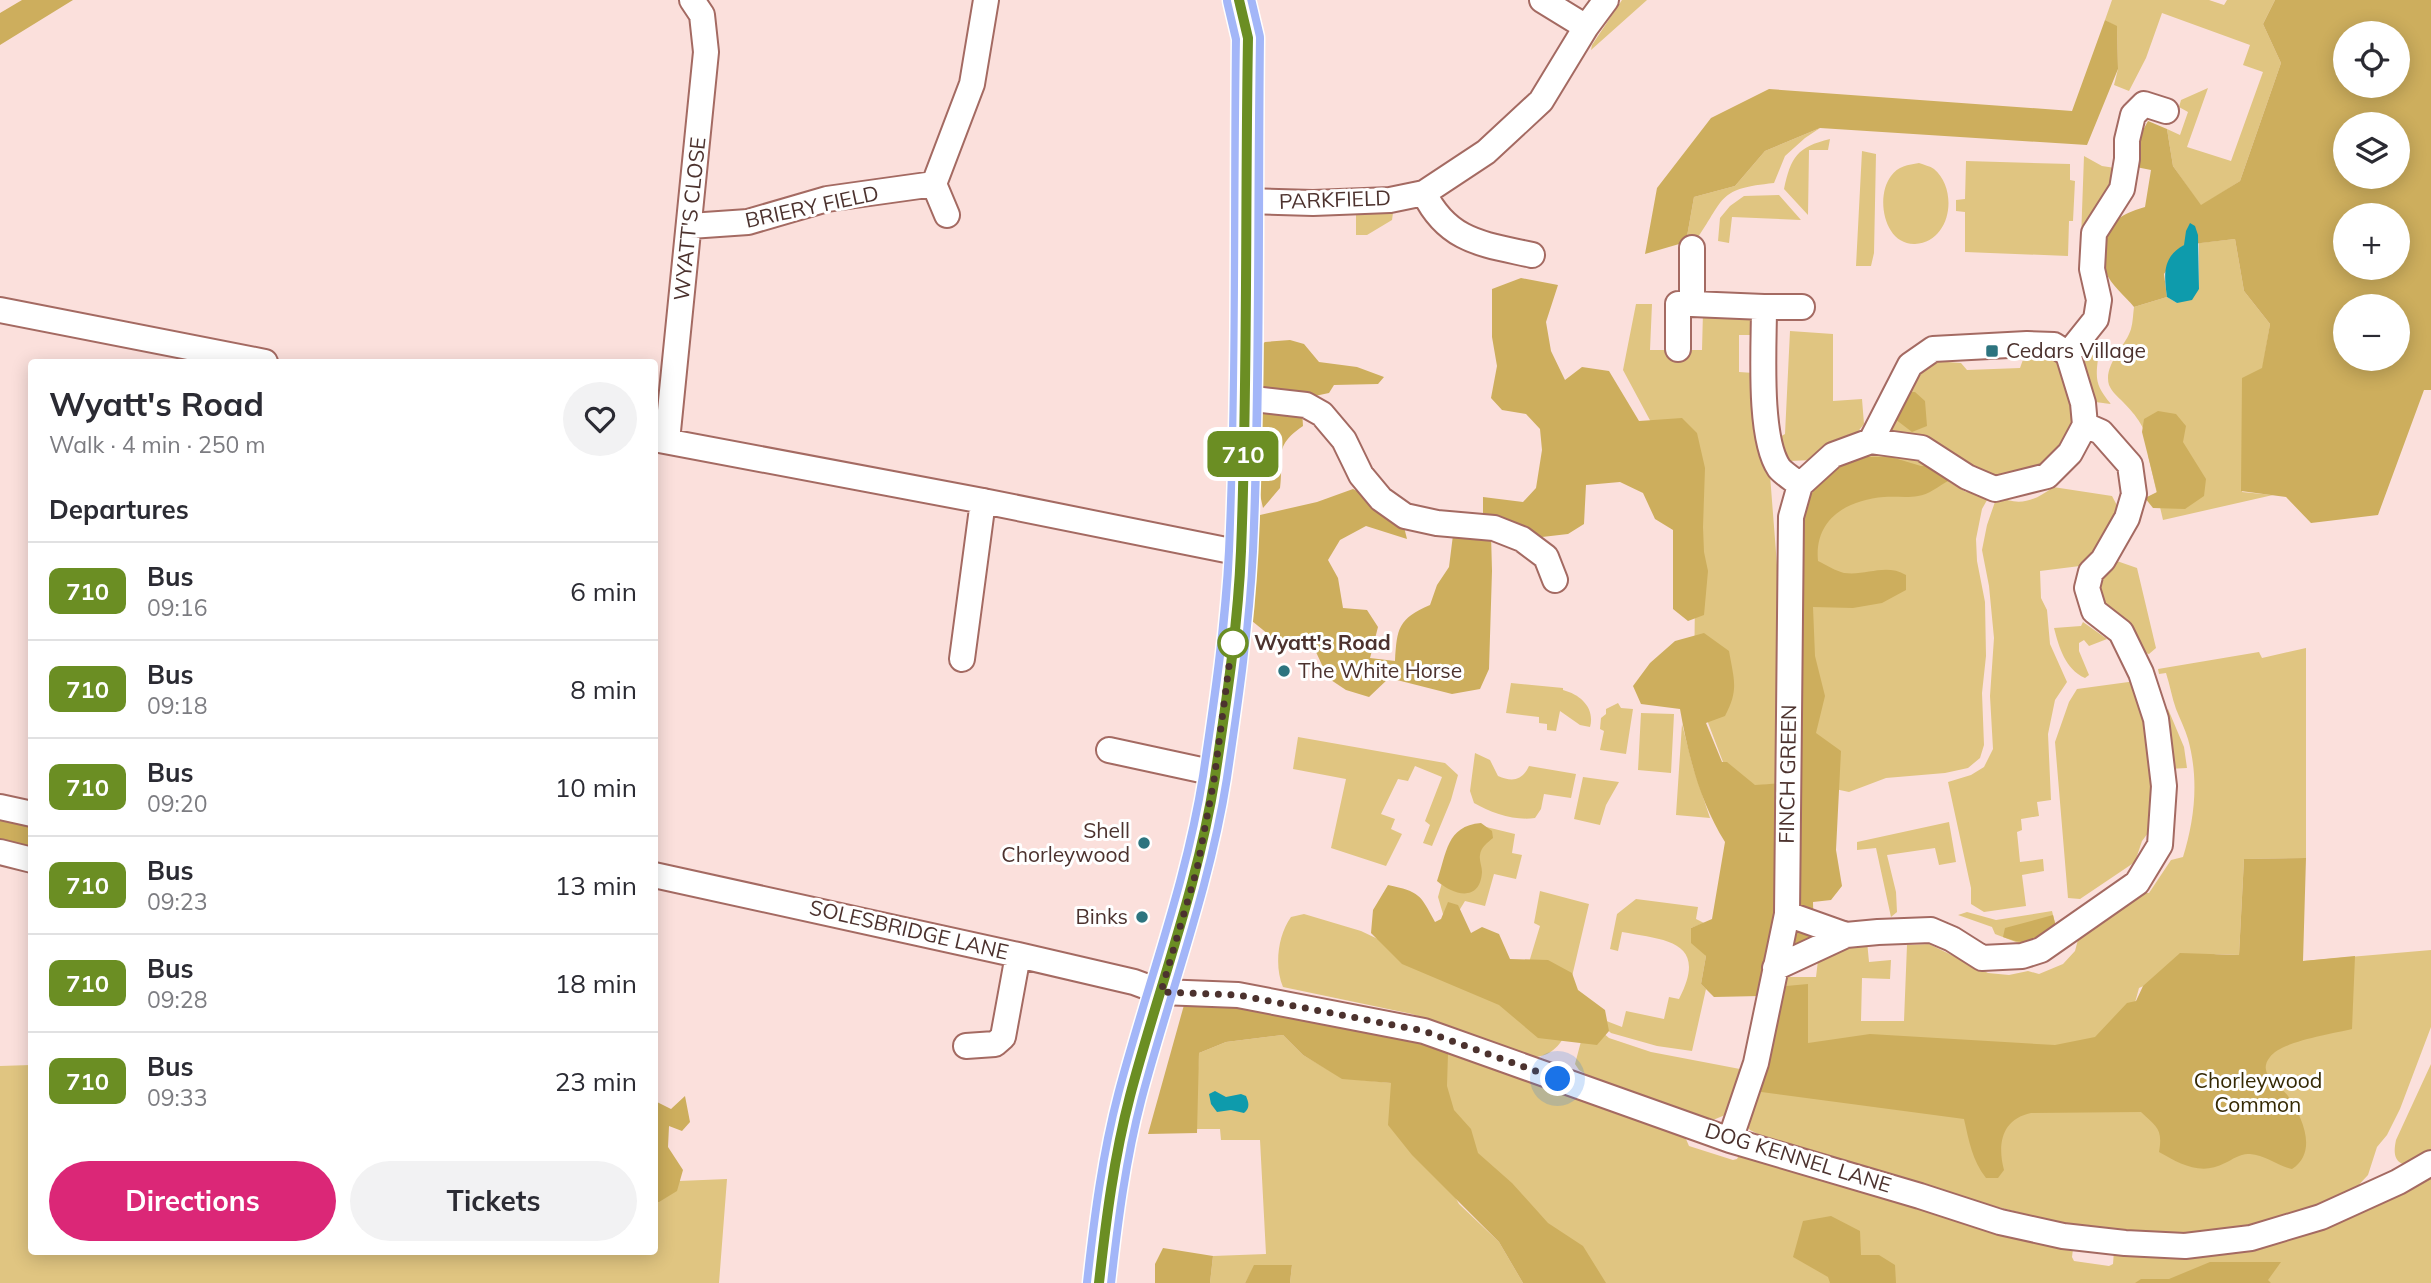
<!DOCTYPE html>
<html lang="en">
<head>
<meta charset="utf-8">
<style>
  body { margin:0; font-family:Mulish,sans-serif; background:#f2f2f3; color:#2b2b33; height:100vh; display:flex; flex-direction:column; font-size:26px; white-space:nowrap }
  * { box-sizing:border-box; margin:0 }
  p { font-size:23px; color:#7c7c81 }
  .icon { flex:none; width:38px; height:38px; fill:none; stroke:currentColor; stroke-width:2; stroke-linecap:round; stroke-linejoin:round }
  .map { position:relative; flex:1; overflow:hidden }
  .panel { position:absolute; left:28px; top:359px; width:630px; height:896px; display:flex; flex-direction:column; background:#fff; border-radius:7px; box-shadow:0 4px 18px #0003 }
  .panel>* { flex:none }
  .badge { padding:0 14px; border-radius:10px; font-size:24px; line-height:46px }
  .buttons { position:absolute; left:2333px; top:21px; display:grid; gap:14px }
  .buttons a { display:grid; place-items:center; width:77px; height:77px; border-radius:50%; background:#fff; box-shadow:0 4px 18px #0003; font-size:35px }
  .you { position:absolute; width:35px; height:35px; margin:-18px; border:5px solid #fff; border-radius:50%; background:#1a73e8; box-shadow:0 0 0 10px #1a73e833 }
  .map>.badge { position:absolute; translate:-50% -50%; box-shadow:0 0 0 4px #fff }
  h2 { padding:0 21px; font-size:26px; line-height:63px }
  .round { display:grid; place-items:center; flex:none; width:74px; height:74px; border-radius:37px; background:#f2f2f3 }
  .headline { display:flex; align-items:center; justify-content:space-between; height:119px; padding:0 21px }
  h1 { font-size:33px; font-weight:700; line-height:52px }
  .button { display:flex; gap:14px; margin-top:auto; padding:14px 21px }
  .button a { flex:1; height:80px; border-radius:42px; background:#db2777; color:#fff; font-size:28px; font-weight:700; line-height:80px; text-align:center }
  .button a+a { background:#f2f2f3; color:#2b2b33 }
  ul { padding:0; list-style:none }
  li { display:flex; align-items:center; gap:21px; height:98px; padding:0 21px; border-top:2px solid #e1e1e2 }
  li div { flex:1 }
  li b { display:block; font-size:26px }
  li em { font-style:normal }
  li .badge { min-width:77px; font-weight:700; text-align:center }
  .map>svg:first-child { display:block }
  .green { fill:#e0c581 }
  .forest { fill:#cdae5d; fill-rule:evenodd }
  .water { fill:#0e9bac }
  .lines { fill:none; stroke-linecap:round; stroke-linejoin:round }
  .minor-casing { stroke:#a46a62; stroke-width:28 }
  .major-casing { stroke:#fff; stroke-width:35 }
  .minor { stroke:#fff; stroke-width:24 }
  .major { stroke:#a3b6f8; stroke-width:32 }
  .line-casing { stroke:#fff; stroke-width:16 }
  .line { stroke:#6b8e23; stroke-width:10 }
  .walk { stroke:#4c322e; stroke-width:7; stroke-dasharray:0 12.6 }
  .poi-dot { fill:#2d747f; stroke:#fff; stroke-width:2.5 }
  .stop-dot { fill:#fff; stroke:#6b8e23; stroke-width:3.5 }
  .labels { text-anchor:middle; stroke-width:6; stroke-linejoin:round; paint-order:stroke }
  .street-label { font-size:21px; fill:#4c322e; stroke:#fff }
  .poi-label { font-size:21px; fill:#4c322e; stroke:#fff; text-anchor:start }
  .stop-label { font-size:21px; font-weight:bold; fill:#4c322e; stroke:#fff; text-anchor:start }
  .park-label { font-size:21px; fill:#352904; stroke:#fff }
</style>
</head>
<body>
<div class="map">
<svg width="2431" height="1283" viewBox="0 0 2431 1283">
  <rect width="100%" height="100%" fill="#fbe0dc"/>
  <!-- green -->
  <path class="green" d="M1622,0H1647L1591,50L1592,45Z
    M2112,0H2209L2224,5L2227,0H2275L2263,24L2281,63L2240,181L2201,206L2173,166L2167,129L2180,135L2188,112L2179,107L2181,100L2208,88L2187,147L2231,161L2263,72L2243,65L2250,45L2162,13L2146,58L2129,91L2114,85L2118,69L2117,27L2105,20Z
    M1820,128L1805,138L1785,156L1774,183C1718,189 1726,196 1697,239L1686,242L1694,197L1735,186L1765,151Z
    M1830,139L1828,150H1809L1808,215L1784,189C1791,157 1797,147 1830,139Z
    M1862,151L1876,154L1874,253L1871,266H1856Z
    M2084,156L2102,166L2115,168L2112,189L2081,239Z
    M1966,161L2070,164V180L2075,181L2073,221H2069L2068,256L1965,252V212L1956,211V200L1965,199Z
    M1919,163C1924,165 1930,166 1934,169C1959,190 1951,242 1915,244C1884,245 1875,197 1891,176C1898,166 1908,165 1919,163Z
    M1779,195L1801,220L1732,217L1729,243L1718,241L1720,218L1730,206L1744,196Z
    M1393,213L1392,220L1367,235H1356V214Z
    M2235,239L2244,291L2270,324L2242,492L2273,495L2163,520L2148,455C2151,434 2137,416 2123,402C2118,397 2112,392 2109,385C2103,365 2126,346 2131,329C2133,322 2133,314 2134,307L2167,297L2177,303L2199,289V243Z
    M1636,304H1652L1650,350H1702L1703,312L1748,316L1756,325L1754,335H1739V372L1754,373L1770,475L1778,578L1777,661L1784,713V783L1752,786L1723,762L1694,686L1696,506L1623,370Z
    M1790,331L1833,334V401L1862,399L1864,424L1852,439L1814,460L1789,461L1780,446L1778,438L1785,434Z
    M2086,350L2098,359C2095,381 2097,387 2111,404L2095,402L2082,361Z
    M2045,351L2064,362L2075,416L2065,445L2044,468L2002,479L1885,435L1923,367L1934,361L1961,363L1967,370L2020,368L2025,354Z
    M1888,449L1938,465L1949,482L1966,492L1991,493L1982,509L1976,539L1977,561L1985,602L1986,656L1982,693L1984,745L1980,758L1968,768L1945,773L1886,778L1849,792L1835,789L1800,688L1825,474L1863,454Z
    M2053,487L2112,496L2120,511L2088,565L2040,571L2041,598L2047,610L2050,644L2067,682L2055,700L2048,734L2051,800L2037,802L2039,816L2021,819L2022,830L2017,832L2020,862L2043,859L2044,871L2022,875L2026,906L1984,912L1971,904V888L1948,782L1971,775L1984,767L1993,749L1990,696L1994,638L1989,586L1982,550L1987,525L1997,496C2019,507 2035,501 2053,487Z
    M2114,560L2137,568L2156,648L2149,654L2141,652L2131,625L2098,601L2097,579Z
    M2083,622L2107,639L2089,646L2084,640L2079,643V651L2089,675L2085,678C2065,669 2059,647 2054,628L2081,626Z
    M2306,648V858L2244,859L2239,955L2216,954L2139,988L2128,1029V1065L1771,1069L1777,977H1816L1819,952L1867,941L1869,962L1891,960L1890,979L1862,978L1861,1021H1904L1907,945L1929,944L1988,973L2009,975L2028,971L2039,974L2063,964L2075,951L2080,932L2136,893H2149L2171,860L2183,857C2195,818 2199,779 2188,739C2185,729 2180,719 2176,709C2172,698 2170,685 2166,673L2159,674L2158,669L2259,652L2262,658Z
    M2136,681L2148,722L2157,796L2151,829L2142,841L2135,862L2080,899L2068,898L2055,742L2069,702L2077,689Z
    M1511,683L1563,688V690C1582,695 1595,709 1590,727L1580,725L1560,711L1556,731L1547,730V724L1539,723V717L1506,713Z
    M1618,703L1621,708L1633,709L1626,754L1600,750L1604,731L1600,729L1601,718L1606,714V709Z
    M2168,709L2184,747L2187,768L2168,769L2163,715Z
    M1641,713L1674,714L1671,773L1638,770Z
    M1682,724L1693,767L1710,818L1676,815Z
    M1298,737L1445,763L1458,775L1451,800L1432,846L1423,843L1430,825L1425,821L1442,777L1415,766L1408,781L1398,779L1381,814L1395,819L1391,829L1402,834L1386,866L1331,848L1346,779L1293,769Z
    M1475,753L1490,760L1498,776C1512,782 1522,781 1529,766L1576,774L1571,798L1544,794L1541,809L1535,818C1515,821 1491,813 1474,803L1470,791Z
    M1583,777L1619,782L1606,805L1600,825L1574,819Z
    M1949,822L1956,862L1939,865L1935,848L1887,855L1896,892L1897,912L1891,917L1876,848L1857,850V842Z
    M1478,825L1515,834L1512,853L1522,855L1516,879L1494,874L1485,906L1465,901L1451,924L1443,914L1438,897L1455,836Z
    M1540,891L1589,904L1570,985L1527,969L1540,926L1534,923Z
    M1636,899L1698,907L1696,919L1704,923L1691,928L1706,956L1701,984L1706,989L1692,1051L1657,1046L1611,1033L1591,1015L1622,1027L1626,1011L1664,1019L1669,997L1679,999C1709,941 1666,940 1622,932L1618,951L1610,949L1617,914Z
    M2052,911L2056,927L2021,944L1995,934L1992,927L1958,915L1967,912L1996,920Z
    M1304,914L1361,931L1569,1030C1560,1044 1553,1055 1536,1057L1412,1014L1283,987C1274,966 1278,935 1291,917Z
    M2431,950V1027L2400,1109L2387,1135L2377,1147L2368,1175L2354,1190L2286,1218L2198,1234L2157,1235L2104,1231L2061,1223L1994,1206L1758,1134L1750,1130L1746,1125L1754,1091L2025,1081L2303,961Z
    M1588,1015L1595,1026L1609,1038L1651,1052L1740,1069L1739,1081L1730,1113L1713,1120L1592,1078L1579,1070L1575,1064Z
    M1283,1035L1303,1055L1342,1078L1391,1083L1459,1204L1499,1242L1523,1283H1290L1292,1265H1255L1245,1283H1210L1213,1256L1266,1254L1260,1140H1221L1220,1129H1194L1199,1053L1226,1042Z
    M1431,1042L1687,1132L1686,1139L1689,1146L1733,1160L1737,1159L1742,1149L2073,1249L2072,1257L2074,1261L2109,1266L2113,1264L2114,1251L2154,1252L2431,1177V1283H1574L1432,1113Z
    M2431,1064V1154L2403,1164C2393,1160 2394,1150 2396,1140Z
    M31,1065L32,1166L28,1187L31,1189L32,1251H654L655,1182L727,1179L719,1283H0V1066Z"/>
  <!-- forest -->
  <path class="forest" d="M22,0H73L0,45V13Z
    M2275,0H2431V390H2424L2378,515L2311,523L2286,497L2241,491L2242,378L2262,368L2270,324L2244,291L2235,239L2184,245L2164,274L2167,297L2134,307C2126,297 2110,284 2106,272C2094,235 2111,216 2145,207L2151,170L2136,167V143L2148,121L2167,129L2173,166L2201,205L2240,181L2281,63L2263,24ZM2345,33H2398V86H2345ZM2345,124H2398V177H2345ZM2345,215H2398V268H2345ZM2345,306H2398V359H2345Z
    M2105,20L2117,26L2118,69L2087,145L1820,128L1765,151L1735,186L1694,197L1686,242L1645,254L1657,188L1711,118L1769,89L2072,111Z
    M1521,278L1558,285L1546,322L1551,351L1565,380L1582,367L1609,371L1639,421L1682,418L1697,433L1705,468L1703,527L1704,552L1708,571L1704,615L1688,621L1673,609V530L1655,519L1643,493L1620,482L1586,485L1584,524L1568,534L1542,537L1514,524L1483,520V497L1523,502L1536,488L1542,450L1540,429L1526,414L1502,410L1491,398L1497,366L1492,337V289Z
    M1290,340L1304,344L1319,362L1357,367L1384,377L1378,384L1334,385L1329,393L1310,397L1302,410L1303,426C1272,447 1284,457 1280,488L1263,508L1259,490L1262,463V413L1251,395L1252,352L1265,342Z
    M1904,392H1915L1925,401L1927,426L1912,432L1895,419Z
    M2158,411L2176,414L2186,426L2183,442L2206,479L2204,496L2185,509L2153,508L2145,498L2157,492L2142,432L2144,419Z
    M1857,457H1891L1921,466L1938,465L1948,481C1939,486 1928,495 1918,496C1907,498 1895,496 1884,497C1847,500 1814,519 1818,561C1826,565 1836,571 1844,573C1867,576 1885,563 1906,575V590L1882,603L1853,608L1813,607L1815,656L1825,696L1816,733L1841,751L1836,850L1842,886L1831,900L1813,902L1814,941L1786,948L1797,531L1807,500L1825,474Z
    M1353,489L1367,496L1403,523L1407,539L1366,526L1340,540L1328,560L1338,578L1343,608L1367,610L1378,627L1370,658L1395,661C1397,628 1398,619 1430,605L1437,585L1449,567L1453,535L1491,534L1492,571L1489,669L1480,689L1452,694L1389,678L1369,697L1346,690L1328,678L1316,652L1298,642L1273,638L1252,621L1260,515L1317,502Z
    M1704,633L1729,651C1734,680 1739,690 1725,716L1706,723L1722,762H1727L1755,785L1784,783L1779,915L1760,996L1714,997L1701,984L1706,956L1691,943V928L1712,919L1725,842C1700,802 1688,755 1680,709L1641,704L1633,686L1650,663L1675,641Z
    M0,816L31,822V856L0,848Z
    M1481,823L1492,831L1493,838C1487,843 1481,847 1480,855C1479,861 1482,866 1482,872C1480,903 1453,895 1437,881C1447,853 1446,826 1481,823Z
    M2306,858L2303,961L2355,956L2352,1029C2332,1034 2282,1041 2270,1057C2256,1074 2280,1085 2288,1096C2303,1118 2318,1152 2292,1169C2278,1166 2265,1155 2250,1154C2241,1153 2233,1159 2225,1163C2201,1176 2180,1164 2159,1152C2163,1129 2157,1127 2141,1112L2031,1113C2002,1119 1997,1144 2004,1170L1998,1178H1986C1972,1160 1969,1141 1964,1119L1754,1091L1776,987L1808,984V1043L1870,1034L2055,1045L2095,1037L2127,1003L2136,1001L2143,986L2180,953L2239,955L2244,859Z
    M1388,885C1420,892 1420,894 1435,922L1441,919L1448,902L1458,905L1471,933L1482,927L1499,934L1510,959L1548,960L1572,973L1578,990L1605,1010L1609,1031L1597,1045L1538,1038L1499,1005L1402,964L1371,933L1373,910Z
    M2053,915L2056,927C2035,944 2029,946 2003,937L2005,928Z
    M1184,1005L1240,1006L1431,1042L1448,1053L1447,1086L1454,1110L1471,1129L1478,1153L1512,1183L1548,1223L1583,1246L1606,1283H1523L1499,1242L1412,1155L1388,1125L1391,1083L1342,1079L1303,1055L1283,1035L1226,1042L1199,1053L1197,1133L1148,1134Z
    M685,1096L690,1122L682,1131L669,1126L668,1147L683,1170L677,1191L659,1202H655V1101L671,1109Z
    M1831,1216L1860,1231L1861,1255H1879L1895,1265L1896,1283H1830L1828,1277L1793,1257L1803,1221Z
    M1163,1248L1213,1256L1210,1283H1155V1264Z
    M2210,1262H2281L2268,1280L2271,1283H2135L2141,1279H2169Z
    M1254,1265H1292L1290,1283H1245Z"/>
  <!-- water -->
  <path class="water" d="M2190,223L2195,226L2198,235L2199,289L2192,300L2177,303L2167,297C2164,275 2162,257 2184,245L2186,231Z
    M1215,1091L1226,1097L1241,1094L1246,1096C1249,1103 1250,1108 1244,1113L1231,1110L1217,1112L1211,1104L1209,1094Z"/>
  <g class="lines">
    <defs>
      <path id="minor" d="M1542,0L1586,27
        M1424,193C1448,242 1483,244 1532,255
        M1246,201L1313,203L1390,200L1424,193L1486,152L1541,101L1586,27L1606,0
        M947,215L934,184L972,84L986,0
        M690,226L748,222L827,199L934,184
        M1692,248V304L1764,307C1764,346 1758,437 1779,468C1784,474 1794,480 1800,485
        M1764,307H1802
        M0,310L265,362
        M1678,349V304H1692
        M2068,354L2096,319L2099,300L2092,269L2094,233L2122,189L2127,159V140L2133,115L2144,104L2166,111
        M1245,398L1306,405L1322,414L1344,440L1361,475L1381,499L1405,516L1437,523L1494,528L1522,539L1546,557L1555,580
        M654,439L983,501L1241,553
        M667,441L706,52L702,15L692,0
        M962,659L983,501
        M1109,750L1215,773
        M0,807L32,814
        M0,852L32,860
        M654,875L1018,955L1134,982L1161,992L1238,995L1424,1031L1730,1140L1920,1196L2000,1222L2063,1236L2125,1243L2185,1246L2251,1238L2321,1217L2398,1182L2431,1163
        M1787,914L1846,935
        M1775,968L1846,935L1878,932L1931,930L1952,939L1982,958L2022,956L2041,950L2137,883L2160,845L2164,786L2156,719L2141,673L2121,632L2094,611L2087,588L2091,572L2103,560L2127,518L2134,494L2130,465L2101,432L2085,425
        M966,1046L995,1044L1003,1037L1018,955
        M1730,1140L1756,1063L1787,914L1791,517L1800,485L1833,455L1871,441L1922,448L1967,477L1995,489L2047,476L2070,453L2085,425L2083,403L2068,354L2054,345L2027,344L1933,349L1910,365L1871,441"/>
      <path id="major" d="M1099,1283C1106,1220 1114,1157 1130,1096C1158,990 1198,886 1215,777C1226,703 1237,627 1241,551C1249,380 1246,209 1248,38L1239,0"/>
    </defs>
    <!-- minor casing -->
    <use href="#minor" class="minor-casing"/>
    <!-- major casing -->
    <use href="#major" class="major-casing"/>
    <!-- minor -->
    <use href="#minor" class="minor"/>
    <!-- major -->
    <use href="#major" class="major"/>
  </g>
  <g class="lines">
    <defs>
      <path id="line" d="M1099,1283C1106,1220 1114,1157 1130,1096C1158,990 1198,886 1215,777C1226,703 1238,627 1241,551C1248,380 1245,209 1248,38L1239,0"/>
    </defs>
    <!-- line casing -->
    <use href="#line" class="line-casing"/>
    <!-- line -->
    <use href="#line" class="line"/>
    <!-- walk -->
    <path class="walk" d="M1233,643V636L1214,780L1197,869L1161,992L1238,995L1424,1031L1558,1079"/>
  </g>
  <!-- markers -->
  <g class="poi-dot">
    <rect x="1985" y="344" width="14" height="14" rx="3.5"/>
    <circle cx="1284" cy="671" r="7"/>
    <circle cx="1144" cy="843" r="7"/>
    <circle cx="1142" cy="917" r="7"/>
  </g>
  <circle class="stop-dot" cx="1233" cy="643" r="14"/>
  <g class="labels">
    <!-- street labels -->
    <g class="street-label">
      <text transform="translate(1335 200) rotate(-2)" y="7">PARKFIELD</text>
      <text transform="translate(812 207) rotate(-12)" y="7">BRIERY FIELD</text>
      <text transform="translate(690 219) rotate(-84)" y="7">WYATT'S CLOSE</text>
      <text transform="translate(1788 774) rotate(-89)" y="7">FINCH GREEN</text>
      <text transform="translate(909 930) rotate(13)" y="7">SOLESBRIDGE LANE</text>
      <text transform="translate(1798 1158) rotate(17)" y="7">DOG KENNEL LANE</text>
    </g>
    <!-- poi labels -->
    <g class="poi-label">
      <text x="2006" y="358">Cedars Village</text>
      <text x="1298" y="678">The White Horse</text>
      <text x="1130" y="838" text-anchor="end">Shell<tspan x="1130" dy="24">Chorleywood</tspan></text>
      <text x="1128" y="924" text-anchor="end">Binks</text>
    </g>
    <!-- stop labels -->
    <g class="stop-label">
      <text x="1254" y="650">Wyatt's Road</text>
    </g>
    <!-- park labels -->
    <g class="park-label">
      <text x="2258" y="1088">Chorleywood<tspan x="2258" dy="24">Common</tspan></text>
    </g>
  </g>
</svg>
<div class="buttons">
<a><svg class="icon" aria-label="locate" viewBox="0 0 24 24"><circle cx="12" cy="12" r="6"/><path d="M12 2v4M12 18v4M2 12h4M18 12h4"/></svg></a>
<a><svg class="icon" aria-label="layers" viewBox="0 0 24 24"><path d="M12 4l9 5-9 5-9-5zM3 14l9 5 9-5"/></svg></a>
<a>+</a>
<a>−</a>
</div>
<div class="you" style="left:1558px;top:1079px"></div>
<b class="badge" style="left:1243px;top:454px;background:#6b8e23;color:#fff">710</b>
<section class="panel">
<div class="headline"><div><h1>Wyatt's Road</h1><p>Walk · 4 min · 250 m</p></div><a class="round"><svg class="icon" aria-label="heart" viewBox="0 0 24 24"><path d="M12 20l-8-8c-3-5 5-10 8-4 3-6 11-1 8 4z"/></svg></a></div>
<h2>Departures</h2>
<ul>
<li><span class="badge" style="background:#6b8e23;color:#fff">710</span><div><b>Bus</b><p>09:16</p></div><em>6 min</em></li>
<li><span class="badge" style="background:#6b8e23;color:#fff">710</span><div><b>Bus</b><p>09:18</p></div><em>8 min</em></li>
<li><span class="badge" style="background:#6b8e23;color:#fff">710</span><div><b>Bus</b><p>09:20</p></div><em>10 min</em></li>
<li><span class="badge" style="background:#6b8e23;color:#fff">710</span><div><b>Bus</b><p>09:23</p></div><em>13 min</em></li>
<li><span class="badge" style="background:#6b8e23;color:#fff">710</span><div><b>Bus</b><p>09:28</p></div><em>18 min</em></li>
<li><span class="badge" style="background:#6b8e23;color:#fff">710</span><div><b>Bus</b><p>09:33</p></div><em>23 min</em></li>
</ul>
<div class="button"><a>Directions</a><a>Tickets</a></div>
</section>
</div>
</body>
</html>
